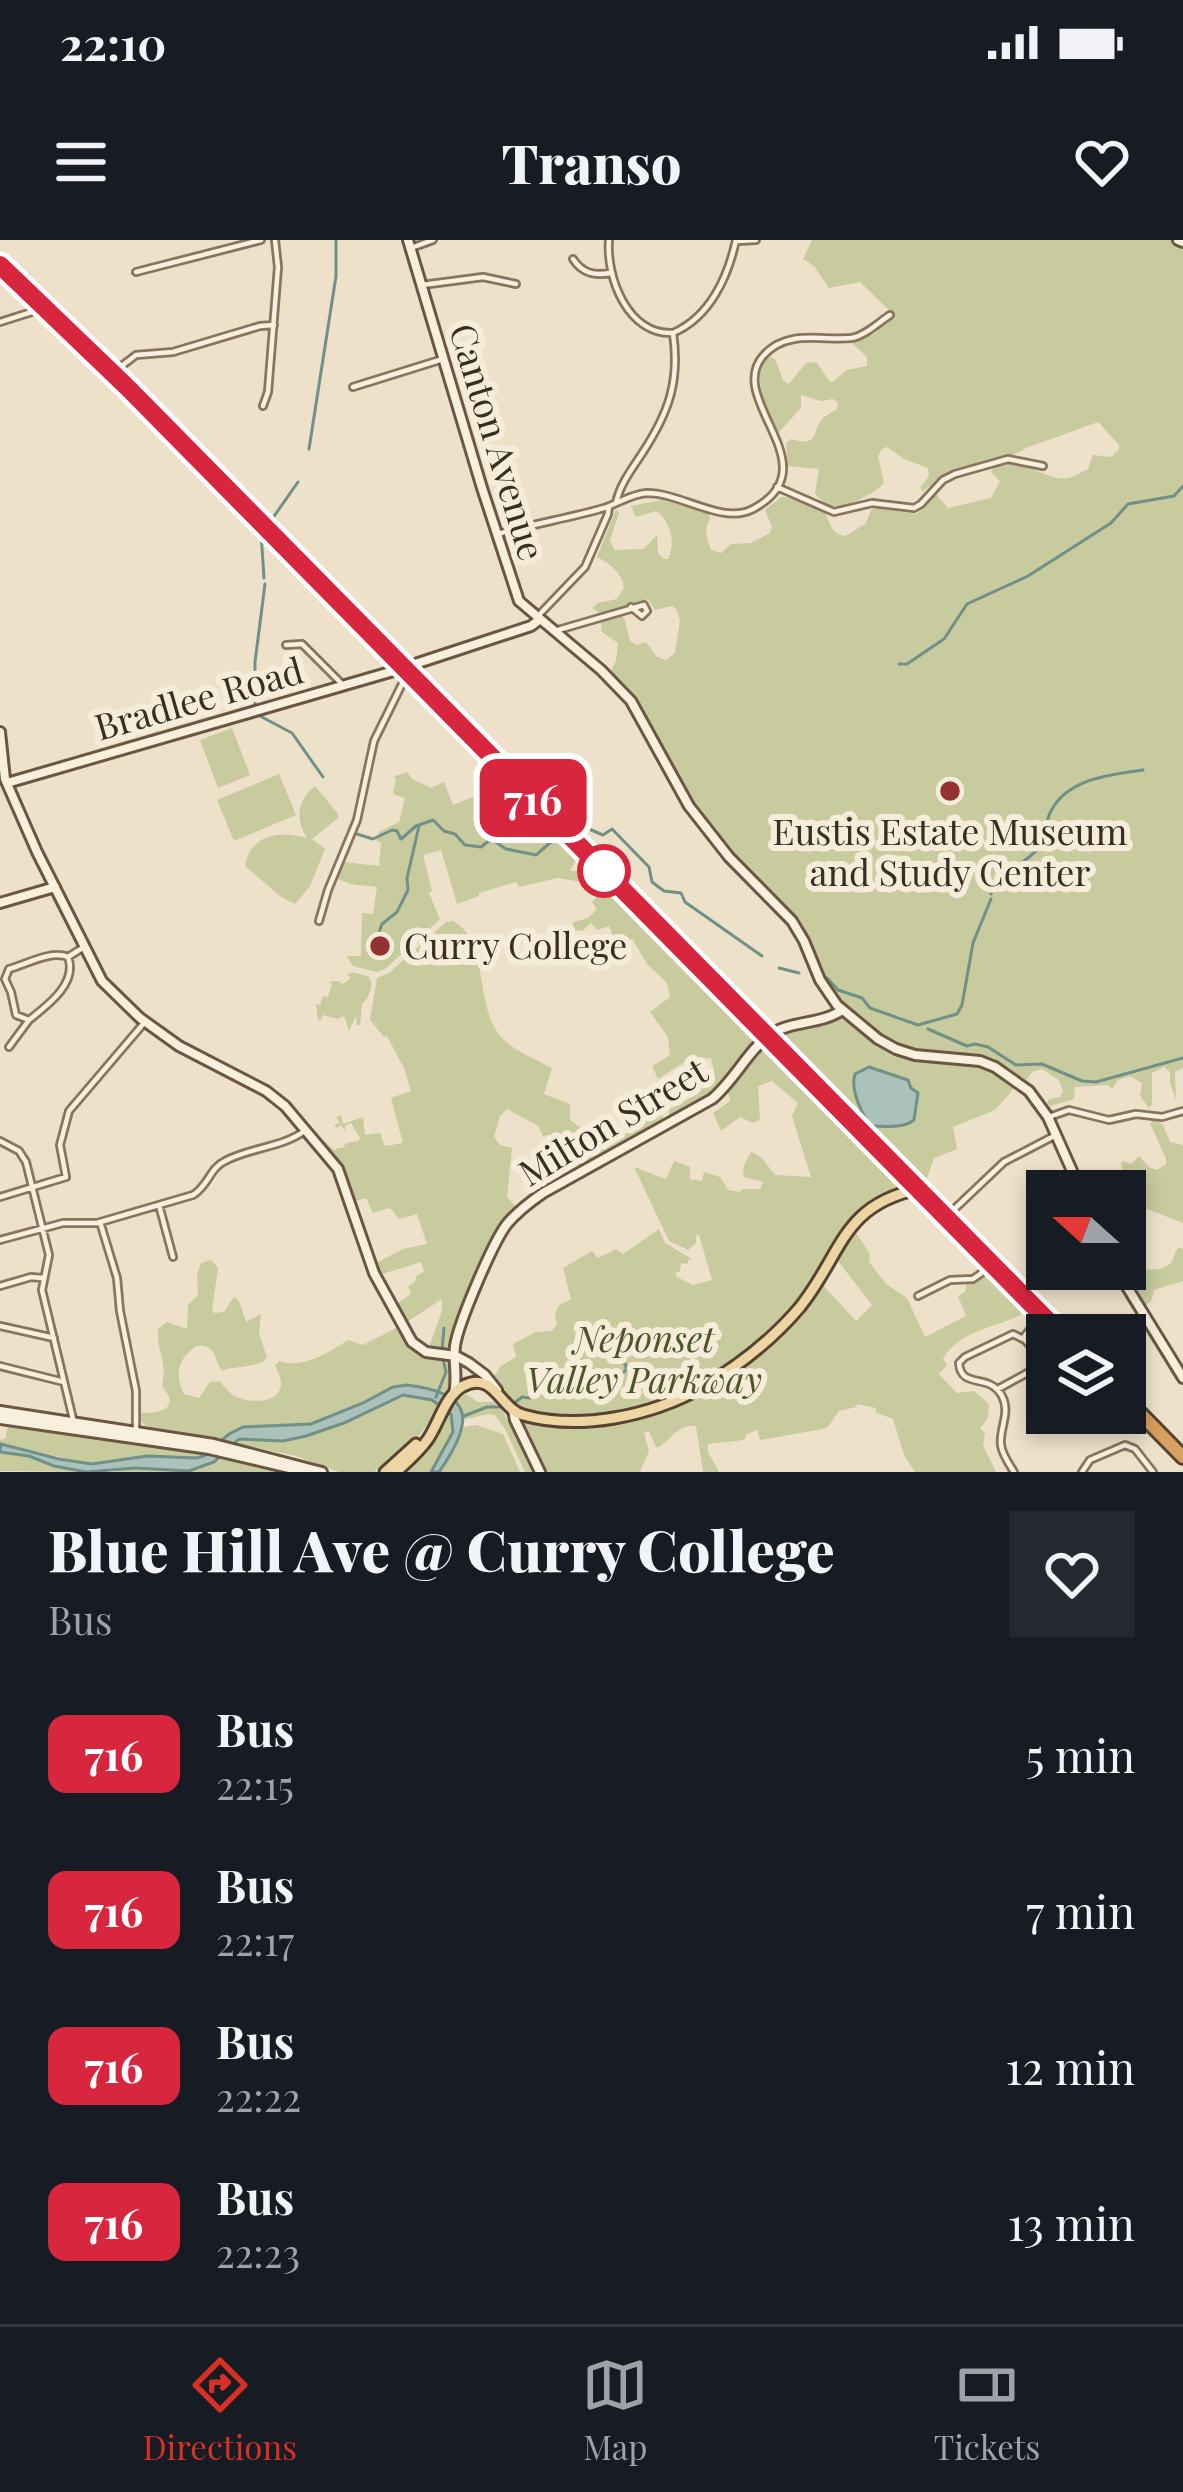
<!DOCTYPE html>
<html lang="en">
<head>
<meta charset="utf-8">
<style>
  body { margin:0; font-family:"Playfair Display",serif; background:#242831; color:#f1f3f6; height:100vh; display:flex; flex-direction:column; font-size:45px; white-space:nowrap }
  * { box-sizing:border-box; margin:0 }
  p { font-size:39px; color:#9ea1a6 }
  .icon { flex:none; width:66px; height:66px; fill:none; stroke:currentColor; stroke-width:2; stroke-linecap:round; stroke-linejoin:round }
  .map { position:relative; height:1232px; overflow:hidden }
  .details { display:flex; flex-direction:column; background:#171b24; flex:1 }
  .details>* { flex:none }
  .badge { padding:0 24px; border-radius:18px; font-size:42px; line-height:78px }
  .needle { width:78px; rotate:291deg }
  .controls { position:absolute; left:1026px; top:930px; display:grid; gap:24px }
  .controls a { display:grid; place-items:center; width:120px; height:120px; border-radius:0px; background:#171b24; box-shadow:0 6px 18px #0003; font-size:60px }
  .map>.badge { position:absolute; translate:-50% -50%; box-shadow:0 0 0 6px #fff }
  .round { display:grid; place-items:center; flex:none; width:126px; height:126px; border-radius:0px; background:#242831 }
  .summary { display:flex; align-items:center; justify-content:space-between; height:204px; padding:0 48px }
  h1 { font-size:57px; font-weight:800; line-height:90px }
  ul { padding:0; list-style:none }
  li { display:flex; align-items:center; gap:36px; height:156px; padding:0 48px }
  li div { flex:1 }
  li b { display:block; font-size:45px }
  li em { font-style:normal }
  li .badge { min-width:132px; font-weight:700; text-align:center }
  .status { display:flex; justify-content:space-between; align-items:center; height:84px; padding:0 60px; background:#171b24; direction:ltr }
  .status svg { height:33px; fill:currentColor }
  header { display:flex; justify-content:space-between; align-items:center; height:156px; padding:0 48px; background:#171b24; font-size:54px; font-weight:800 }
  .tab-bar { display:flex; justify-content:space-around; align-items:center; height:168px; border-top:3px solid #363941; background:#171b24; font-size:33px; color:#9ea1a6 }
  .tab-bar a { display:grid; justify-items:center; gap:6px }
  .tab-bar .current { color:#d93025 }
  .map>svg:first-child { display:block }
  .green { fill:#c7cb9d; fill-rule:evenodd }
  .water { fill:#aac2ba; stroke:#709088; stroke-width:3 }
  .lines { fill:none; stroke-linecap:round; stroke-linejoin:round }
  .stream { stroke:#709088; stroke-width:3 }
  .street-casing { stroke:#89755e; stroke-width:10 }
  .secondary-casing { stroke:#6b5641; stroke-width:14 }
  .primary-casing { stroke:#584332; stroke-width:15 }
  .highway-casing { stroke:#584332; stroke-width:18 }
  .street { stroke:#f8efdd; stroke-width:4.5 }
  .secondary { stroke:#f8efdd; stroke-width:8 }
  .primary { stroke:#eed6a4; stroke-width:9 }
  .highway { stroke:#d7a15f; stroke-width:12 }
  .line-casing { stroke:#fff; stroke-width:27 }
  .line { stroke:#d7263d; stroke-width:18 }
  .poi-dot { fill:#963133; stroke:#f5ecd9; stroke-width:4.5 }
  .stop-dot { fill:#fff; stroke:#d7263d; stroke-width:6 }
  .labels { text-anchor:middle; stroke-width:12; stroke-linejoin:round; paint-order:stroke }
  .street-label { font-size:36px; fill:#3a2d21; stroke:#f5ecd9 }
  .poi-label { font-size:36px; fill:#3a2d21; stroke:#f5ecd9 }
  .park-label { font-size:36px; font-style:italic; fill:#4b5629; stroke:#f5ecd9 }
</style>
</head>
<body>
<div class="status"><b>22:10</b><svg viewBox="0 0 49 12"><path d="M0 12V9h3v3zM5 12V6h3v6zM10 12V3h3v9zM15 12V0h3v12zM26 1h20v11H26zM47 4h2v5h-2z"/></svg></div>
<header><svg class="icon" aria-label="menu" viewBox="0 0 24 24"><path d="M4 6h16M4 12h16M4 18h16"/></svg>Transo<svg class="icon" aria-label="heart" viewBox="0 0 24 24"><path d="M12 20l-8-8c-3-5 5-10 8-4 3-6 11-1 8 4z"/></svg></header>
<div class="map">
<svg width="1183" height="1232" viewBox="0 0 1183 1232">
  <rect width="100%" height="100%" fill="#ede2c9"/>
  <!-- green -->
  <path class="green" d="M812,0H1170L1183,7V828L1175,832L1176,860L1170,843V832L1164,827L1152,833V864L1149,868L1140,856L1142,843L1130,836L1118,840L1112,849L1107,845L1075,847L1074,859L1051,866L1047,864L1049,859L1060,857L1063,851L1059,840L1042,829L1032,832L1025,842L978,815L905,809L866,786L837,760L826,743L813,711L795,679L739,624L704,581L669,525L650,485L611,431L616,421L618,403L602,392L601,382L622,376L625,380L630,401L637,405L646,402L657,417L666,420L675,413L680,380L676,369L672,366L655,370L648,359L602,374L592,368L598,363L617,359L624,348C622,332 610,324 597,317L616,269L619,273L610,300L614,310L644,309L657,295L658,314L664,319H668C676,303 671,281 656,271L636,277L631,266L662,260L708,273L710,279C703,290 707,298 711,310L721,313L731,304L751,303L770,293L772,287L765,270L781,257L790,258L823,270C831,281 829,294 846,296L866,283L871,270L875,268L917,274L935,253L948,268L991,258L1000,241L991,232L995,225C1028,218 1046,242 1068,238C1075,237 1081,232 1088,229L1093,215L1111,217L1119,210V205L1098,182L1026,208C1013,218 975,223 958,228C944,233 934,243 923,251L920,248L929,236L928,228L904,219L887,207L882,209L878,216L884,243C875,253 844,270 830,266C824,264 819,258 815,253L819,229L788,226L786,203L791,199C818,207 811,195 822,179C824,177 835,170 837,169L838,163L833,159L821,161L801,155V168L779,192C766,170 754,144 763,119L772,117L776,121L783,140L789,144L806,123L816,122L831,143L847,130L867,126V117L850,101L874,94L894,75L860,42L829,48L814,26L803,19Z
    M232,488L250,535L218,548L200,500Z
    M407,532L412,539L431,548L444,542L453,565L478,555L506,537L580,612L570,631H587V637L583,642L557,638L519,647L516,642L479,653V656L457,664L441,610L423,615L432,651L429,653L440,679L385,729L377,732L353,726L347,716H361L362,673L373,674L377,647L350,644L336,638L343,622L379,626L381,603L376,600L379,592L399,582L405,558L393,554L396,539L393,537Z
    M279,534L296,575L234,601L217,560Z
    M315,546L338,574V578L312,599L325,609L310,646L295,664L281,657L245,626C250,594 281,590 307,598C295,579 297,561 315,546Z
    M607,645L613,646L762,798L717,853L671,881L668,870L694,856L693,851L710,842L714,831L711,818L688,820L658,839L652,826L670,815L668,797L650,772L670,757L667,743L647,724L632,699L618,708L609,686L597,690L591,683L582,691L571,689L574,682L588,678L597,669L592,662Z
    M453,681C491,701 473,769 503,799C516,812 536,819 552,828L544,854L570,864V880L596,898L624,888L634,872L657,858L665,884L563,937L550,895L543,896L538,886L507,869L500,876L494,897L500,905L512,908L507,957L517,968L502,986L449,1109L428,1110L442,1071V1059L404,1084L394,1066L411,1054L408,1046L415,1042L416,1036L424,1032L421,1022L379,1035L374,1024L403,1009L427,1004L417,974L399,979L390,968L373,973L366,958L353,962L335,920L301,879L335,911L337,908H343L346,903L358,901L360,898L351,883L345,886V891L341,885L337,888L334,885L340,883L336,877L341,875L343,884L363,877L365,895L380,893L385,906L403,903L391,858L411,851L404,828L387,796L384,797L370,780L377,738L389,733L446,682Z
    M352,732L368,736C375,744 369,758 362,764L360,785H357L356,776L349,791L344,776L338,779L323,775L321,780H318L316,764L320,765L323,756L328,757L332,744L328,742L338,741L343,744L350,739V736L346,735Z
    M840,777L845,778L879,804L898,814L912,818L979,824L1016,846L995,870L953,887L957,909L934,918L924,947L776,797L782,792Z
    M762,806L775,810L920,958C895,954 867,969 855,991L870,1014L869,1022L886,1044L907,1058L925,1097L966,1076L958,1056L966,1051V1044L994,1032L1038,1077L1032,1085L1022,1074C996,1088 959,1090 943,1119L947,1125L939,1134L957,1153L974,1151L989,1164L988,1178L980,1189L985,1193L983,1205L996,1232H915L904,1215L893,1179L875,1172L876,1168L857,1164L856,1167L839,1171L828,1187L823,1189L760,1200L757,1190L747,1194L744,1200L708,1204V1212L719,1232H703L696,1186C678,1184 672,1199 659,1207H656L649,1191L644,1193L649,1211L640,1232H546L519,1180L493,1138L501,1126L516,1117L513,1104L536,1092L551,1091L557,1085L555,1076L558,1066L571,1059L563,1028L592,1011L598,1018L616,1009L623,1014L659,989L665,1003L692,1019L688,1020V1024L681,1023L680,1031L675,1033L677,1037L693,1045L712,1040L699,995H696V1003L688,1010L669,1001L634,927L666,939L674,921L690,927V939L702,941L704,932L720,937L728,950L740,952L742,949H760L763,942L743,937L744,925L751,912L761,917L775,935L811,937L792,876L798,863L772,841L758,846L760,880L753,883L740,877L721,891L713,873L730,861L728,852ZM838,1021L872,1065L856,1081L822,1044Z
    M1154,880L1163,885L1170,902L1183,905V983L1145,968H1125V951H1086L1088,946L1098,945L1106,936L1124,939L1121,924L1123,921L1131,924L1139,916L1149,927L1157,930L1166,924V919L1150,883Z
    M1178,1007L1183,1009V1041L1154,1050L1151,1062L1145,1065L1122,1029H1125V1015C1139,1029 1153,1036 1171,1023Z
    M211,1020L218,1028L212,1070L214,1073L224,1072L234,1057L239,1061L246,1082L261,1074L259,1093L267,1118C257,1129 235,1125 222,1131C213,1118 217,1104 196,1106C178,1119 174,1134 184,1154L199,1158L210,1142L219,1141C224,1145 227,1151 233,1155C253,1167 297,1162 275,1126L279,1121C302,1129 329,1113 348,1100L363,1105L398,1087L416,1110L430,1118L449,1122L452,1145L447,1155L424,1147L396,1146L363,1163L311,1184L243,1187L222,1199L146,1186L141,1181V1173C150,1173 174,1173 169,1157C168,1153 163,1149 162,1145C168,1122 156,1110 158,1089L167,1082L187,1089L188,1065L198,1055L197,1036L201,1023Z
    M466,1154L478,1162H493L501,1168L536,1232H525L505,1189L495,1175C483,1172 476,1179 464,1179L456,1160Z
    M406,1155L429,1158L441,1166L414,1203L382,1232H377L400,1211L374,1232H339L296,1216L233,1203L249,1198L283,1201L306,1196L344,1183Z
    M449,1172C459,1195 441,1211 431,1232H400Z
    M476,1185L503,1194L520,1232H439L455,1210L464,1187Z
    M8,1186L29,1190L207,1214L196,1218L147,1216L92,1224L0,1204V1200L5,1199Z
    M0,1212L29,1216L54,1226L86,1232L0,1231Z
    M219,1217L288,1232H112C146,1224 191,1232 219,1217Z"/>
  <!-- water -->
  <path class="water" d="M869,827L908,840L911,848L918,853L914,880C902,889 885,886 871,886C861,873 850,849 855,834Z
    M407,1145C476,1153 474,1182 439,1232H431L453,1192L451,1174L432,1160L403,1155L344,1183L306,1196L283,1201L239,1199L214,1222L189,1231L135,1228L86,1232L54,1226L29,1216L0,1212L1,1204L59,1219L92,1224L147,1216L196,1218L204,1216L229,1194L243,1187L311,1184L363,1163L393,1147Z"/>
  <g class="lines">
    <!-- stream -->
    <path class="stream" d="M309,209L336,36V0
      M270,282L298,242
      M261,292L264,338
      M899,424H907L944,399L967,364L1028,336L1111,283L1128,264L1174,256L1183,246
      M255,465V422L265,344
      M260,476L292,493L323,537
      M568,585L589,589L603,595L612,589L649,627L652,642L664,651L681,653L685,662L762,716
      M357,594L373,599L392,590L397,591L401,599L416,586L433,580L444,591L455,594L465,605L481,607L491,599L506,609L536,615L558,596
      M991,654C999,630 1024,627 1038,608C1045,597 1045,582 1051,571C1068,538 1110,535 1143,530
      M377,698L382,684L397,672L408,650L407,638L419,586
      M779,728L799,733
      M827,738L838,750L862,758L870,768L918,785
      M918,785L957,774L962,765L973,703L991,659
      M928,789L967,806L975,804L988,807L1016,825L1042,824L1082,841L1096,842L1183,818
      M442,1110L444,1088
      M436,1157L446,1132L443,1119
      M512,1165L522,1157L530,1158L553,1141L560,1147L566,1140L588,1142L596,1138L601,1143L610,1145L626,1130V1125L621,1121L623,1111
      M464,1176L487,1167H502"/>
    <defs>
      <path id="street" d="M609,0C606,38 628,95 673,93
        M737,1L756,0
        M411,8L433,0
        M573,19C582,33 594,36 610,33
        M136,32L261,0
        M422,45L483,37L516,44
        M0,82L41,69
        M673,93C710,77 728,37 736,0
        M115,131L136,115L173,112L260,86L274,85
        M353,147L443,119
        M263,166L268,152L278,27L275,0
        M777,247L834,272L872,263L914,268L921,264L943,240L955,234L1008,219L1043,226
        M616,263C620,244 632,229 643,212C669,172 680,141 673,93
        M498,294C533,284 569,278 604,268C619,263 631,254 647,253C682,253 722,285 753,269C833,226 723,159 764,115C787,89 823,101 851,98C865,96 879,82 890,75
        M631,367L642,376L647,371L644,365
        M536,378L585,327L608,274L609,266
        M558,390L644,365
        M286,405L302,404L341,443
        M319,681L328,650L357,580L374,501L406,436
        M68,717C78,743 48,765 29,780L16,775L11,752L5,739L9,729C27,724 51,710 68,717L84,707
        M9,807L29,780
        M1049,877L1069,870L1109,880L1136,874L1162,877L1183,871
        M0,901L19,911L26,922L49,1015L42,1050L73,1179
        M0,957L66,937L60,905L69,871L144,783
        M159,965L173,1017
        M946,977L1004,922L1056,895
        M100,982L117,1038L120,1071L136,1151V1194
        M0,1000L63,983H97L193,955C208,946 210,928 225,921C251,907 282,908 306,890
        M0,1046L31,1037L42,1038
        M918,1056L950,1040L973,1039L993,1025
        M0,1086L54,1098
        M1024,1097L1039,1078
        M0,1126L64,1142
        M998,1149L1029,1132L1043,1121
        M1096,1173H1114
        M1014,1232C1009,1224 1002,1214 1001,1205C999,1188 1011,1173 1002,1156C989,1132 961,1150 959,1123L965,1117L1013,1094L1025,1100L1047,1125
        M1082,1232L1090,1220L1125,1205L1135,1209L1153,1232"/>
      <path id="secondary" d="M408,0L482,248L519,361L601,430L631,461L689,566L729,617L792,681L804,701L820,740L837,765L878,799L896,809L915,815L980,821L995,827L1029,851L1048,877L1081,951
        M1178,0L1183,2
        M0,492L5,539L37,612L102,741L140,778L179,806L266,851L285,866L338,929L374,1033L412,1102L426,1112L456,1116L469,1123L485,1135L497,1150
        M7,543L397,430H406L418,423L531,386L539,380
        M0,663L55,647
        M1116,1029L1183,1138
        M454,1153C458,1137 453,1123 455,1106C458,1084 493,1002 507,984C517,972 530,962 543,953L712,859C734,841 749,809 770,795C791,780 821,785 842,770
        M0,1171L214,1204L322,1232
        M513,1171L515,1180L540,1232
        M0,1179L209,1209L306,1232"/>
      <path id="primary" d="M385,1232L416,1204
        M396,1232C407,1222 419,1212 428,1199C439,1183 445,1156 463,1146C494,1130 500,1169 523,1175C580,1191 650,1176 701,1148C737,1127 773,1099 800,1067C843,1013 841,966 918,949"/>
      <path id="highway" d="M0,25L113,133L1062,1095
        M1125,1158L1183,1217"/>
    </defs>
    <!-- street casing -->
    <use href="#street" class="street-casing"/>
    <!-- secondary casing -->
    <use href="#secondary" class="secondary-casing"/>
    <!-- primary casing -->
    <use href="#primary" class="primary-casing"/>
    <!-- highway casing -->
    <use href="#highway" class="highway-casing"/>
    <!-- street -->
    <use href="#street" class="street"/>
    <!-- secondary -->
    <use href="#secondary" class="secondary"/>
    <!-- primary -->
    <use href="#primary" class="primary"/>
    <!-- highway -->
    <use href="#highway" class="highway"/>
  </g>
  <g class="lines">
    <defs>
      <path id="line" d="M0,25L127,147L1062,1095"/>
    </defs>
    <!-- line casing -->
    <use href="#line" class="line-casing"/>
    <!-- line -->
    <use href="#line" class="line"/>
  </g>
  <!-- markers -->
  <g class="poi-dot">
    <circle cx="950" cy="551" r="12"/>
    <circle cx="380" cy="706" r="12"/>
  </g>
  <circle class="stop-dot" cx="604" cy="631" r="24"/>
  <g class="labels">
    <!-- street labels -->
    <g class="street-label">
      <text transform="translate(497 202) rotate(73)" y="13">Canton Avenue</text>
      <text transform="translate(199 459) rotate(-16)" y="13">Bradlee Road</text>
      <text transform="translate(613 882) rotate(-31)" y="13">Milton Street</text>
    </g>
    <!-- poi labels -->
    <g class="poi-label">
      <text x="950" y="605">Eustis Estate Museum<tspan x="950" dy="41">and Study Center</tspan></text>
      <text x="404" y="719" text-anchor="start">Curry College</text>
    </g>
    <!-- park labels -->
    <g class="park-label">
      <text x="644" y="1112">Neponset<tspan x="644" dy="41">Valley Parkway</tspan></text>
    </g>
  </g>
</svg>
<div class="controls">
<a><svg class="needle" viewBox="-14 -14 28 28"><path d="M0-13l5 13h-10z" fill="#e53935"/><path d="M0 13l5-13h-10z" fill="#9ea1a6"/></svg></a>
<a><svg class="icon" aria-label="layers" viewBox="0 0 24 24"><path d="M12 4l9 5-9 5-9-5zM3 14l9 5 9-5"/></svg></a>
</div>
<b class="badge" style="left:533px;top:558px;background:#d7263d;color:#fff">716</b>
</div>
<section class="details">
<div class="summary"><div><h1>Blue Hill Ave @ Curry College</h1><p>Bus</p></div><a class="round"><svg class="icon" aria-label="heart" viewBox="0 0 24 24"><path d="M12 20l-8-8c-3-5 5-10 8-4 3-6 11-1 8 4z"/></svg></a></div>
<ul>
<li><span class="badge" style="background:#d7263d;color:#fff">716</span><div><b>Bus</b><p>22:15</p></div><em>5 min</em></li>
<li><span class="badge" style="background:#d7263d;color:#fff">716</span><div><b>Bus</b><p>22:17</p></div><em>7 min</em></li>
<li><span class="badge" style="background:#d7263d;color:#fff">716</span><div><b>Bus</b><p>22:22</p></div><em>12 min</em></li>
<li><span class="badge" style="background:#d7263d;color:#fff">716</span><div><b>Bus</b><p>22:23</p></div><em>13 min</em></li>
</ul>
</section>
<nav class="tab-bar">
<a class="current"><svg class="icon" aria-label="directions" viewBox="0 0 24 24"><path d="M12 3l9 9-9 9-9-9zM9 14v-3h6M13 9l2 2-2 2"/></svg>Directions</a>
<a><svg class="icon" aria-label="map" viewBox="0 0 24 24"><path d="M3 6l6-2 6 2 6-2v14l-6 2-6-2-6 2zM9 4v14M15 6v14"/></svg>Map</a>
<a><svg class="icon" aria-label="tickets" viewBox="0 0 24 24"><path d="M3 7h18v10H3zM15 7v10"/></svg>Tickets</a>
</nav>
</body>
</html>
